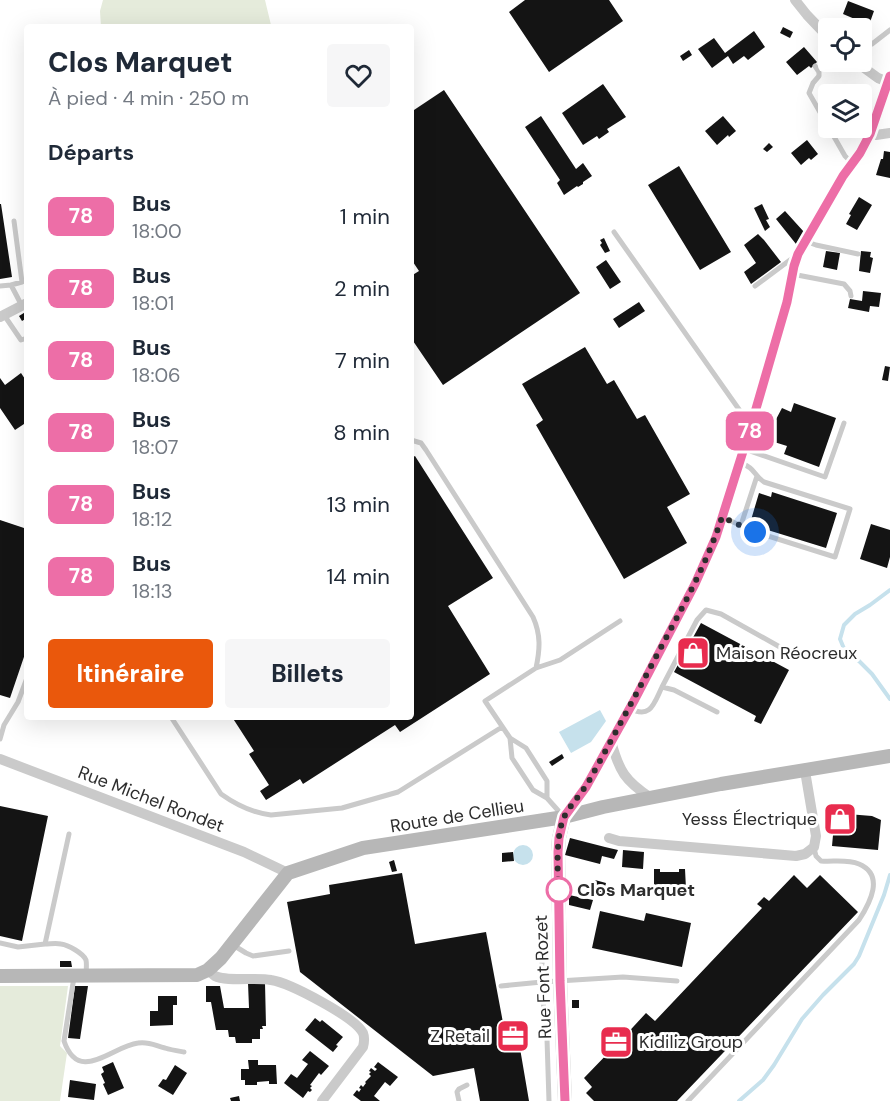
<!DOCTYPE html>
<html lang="fr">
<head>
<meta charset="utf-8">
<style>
  body { margin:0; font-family:"DM Sans",sans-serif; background:#f6f6f7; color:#1f2937; height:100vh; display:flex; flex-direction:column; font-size:22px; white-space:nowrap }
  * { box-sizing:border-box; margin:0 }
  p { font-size:20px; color:#747a83 }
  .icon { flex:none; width:33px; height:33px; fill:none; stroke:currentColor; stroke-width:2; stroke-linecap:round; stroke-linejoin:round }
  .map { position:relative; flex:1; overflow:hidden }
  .sheet { position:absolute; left:24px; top:24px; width:390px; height:696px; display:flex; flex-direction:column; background:#fff; border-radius:6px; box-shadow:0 6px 24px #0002 }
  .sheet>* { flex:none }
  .badge { padding:0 12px; border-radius:9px; font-size:21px; line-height:39px }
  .tools { position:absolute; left:818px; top:18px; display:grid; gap:12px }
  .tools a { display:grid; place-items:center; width:54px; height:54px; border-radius:6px; background:#fff; box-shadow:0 6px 24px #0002; font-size:30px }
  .you { position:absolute; width:30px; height:30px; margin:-15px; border:4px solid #fff; border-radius:50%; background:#1a73e8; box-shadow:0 0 0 9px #1a73e833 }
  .map>.badge { position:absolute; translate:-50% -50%; box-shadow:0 0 0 3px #fff }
  h2 { padding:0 24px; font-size:22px; line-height:54px }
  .round { display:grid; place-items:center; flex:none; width:63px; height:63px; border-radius:6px; background:#f6f6f7 }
  .head { display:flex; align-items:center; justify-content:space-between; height:102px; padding:0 24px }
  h1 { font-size:28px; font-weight:800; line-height:45px }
  .cta { display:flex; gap:12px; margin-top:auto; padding:12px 24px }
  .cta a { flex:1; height:69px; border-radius:6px; background:#ea580c; color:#fff; font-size:24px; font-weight:800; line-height:69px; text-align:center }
  .cta a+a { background:#f6f6f7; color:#1f2937 }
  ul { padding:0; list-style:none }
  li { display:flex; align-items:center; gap:18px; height:72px; padding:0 24px }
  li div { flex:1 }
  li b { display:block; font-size:22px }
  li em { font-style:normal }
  li .badge { min-width:66px; font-weight:700; text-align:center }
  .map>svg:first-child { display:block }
  .green { fill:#e5ebdb }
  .water { fill:#c6e1ec }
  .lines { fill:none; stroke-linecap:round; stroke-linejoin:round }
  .stream { stroke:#c6e1ec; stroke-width:4 }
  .building { fill:#141414 }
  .lane { stroke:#cacaca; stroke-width:5 }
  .street { stroke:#cacaca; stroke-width:10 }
  .secondary { stroke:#b7b7b7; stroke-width:14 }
  .line-casing { stroke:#fff; stroke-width:14 }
  .line { stroke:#ed6ea7; stroke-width:9 }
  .walk { stroke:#2d2d2d; stroke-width:6; stroke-dasharray:0 10.8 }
  .stop-dot { fill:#fff; stroke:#ed6ea7; stroke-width:3 }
  .labels { text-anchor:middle; stroke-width:6; stroke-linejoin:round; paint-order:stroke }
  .poi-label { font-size:18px; fill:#2d2d2d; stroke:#fff; text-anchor:start }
  .street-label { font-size:18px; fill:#2d2d2d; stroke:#fff }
  .stop-label { font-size:18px; font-weight:bold; fill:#2d2d2d; stroke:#fff; text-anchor:start }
</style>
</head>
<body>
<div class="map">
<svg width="890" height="1101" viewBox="0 0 890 1101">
  <rect width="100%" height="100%" fill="#fff"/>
  <!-- green -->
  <path class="green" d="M103,0H265L271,25L264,27H101L100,11Z
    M0,986H68L60,1046L67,1053L60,1101H0Z"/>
  <!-- water -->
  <path class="water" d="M600,710L606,721L591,742L571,753L559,732Z
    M513 855a10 10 0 1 1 20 0a10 10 0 1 1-20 0Z"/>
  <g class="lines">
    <!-- stream -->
    <path class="stream" d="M890,590L870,605L855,614L844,625L840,639L845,651L859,661L872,674L890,699
      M739,1101L763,1080L774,1065L802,1019L823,995L854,964L859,956L884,895L890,875"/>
  </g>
  <!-- building -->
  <path class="building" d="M525,0H609L623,21L549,72L509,12Z
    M848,1L874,11L869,25L843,14Z
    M783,27L793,32L790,38L780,33Z
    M754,31L765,47L748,60L744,56L733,64L728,56L712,68L698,49L714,38L725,53Z
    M804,47L817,62L811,68L809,66L797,75L786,62Z
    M689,50L692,55L683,61L680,56Z
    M603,84L626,117L607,129L609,132L599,139L597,136L583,145L562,113Z
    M444,90L580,293L443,385L411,338V276L419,271L411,259V112Z
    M541,116L576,169L583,163L592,176L583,182V184L578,187L577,186L564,195L557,183L560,180L525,127Z
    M723,116L736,131L729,137L728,135L717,145L705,131Z
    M807,140L818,154L811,160L809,158L801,165L791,153Z
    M769,143L773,147L767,152L763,149Z
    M884,151L890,152V178L876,175L881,159H883Z
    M679,166L731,252L700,270L648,185Z
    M859,197L872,205L857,230L846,224L851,215L849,214Z
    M0,204H1L12,277L0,279Z
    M762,204L769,219L766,220L770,227L765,231L754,208Z
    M785,211L804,232L796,244L776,219Z
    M758,234L764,240L781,262L751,284L744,272L756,263L744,245Z
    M604,238L610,251L605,253L600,245L602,243L600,240Z
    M826,251L840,253L837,270L823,267Z
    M861,251L871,252L870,257L873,258L870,273L859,271Z
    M606,260L621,282L610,289L596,267Z
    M863,291L881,293L879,307L870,306L869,312L848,308L850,299L862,301Z
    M639,302L645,311L619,328L613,319Z
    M27,311V318L22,321L19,316Z
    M585,347L607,384L614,380L637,419L645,415L690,494L667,507L687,543L624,579L536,425L543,420L522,384Z
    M885,366L890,367L888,381L882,380Z
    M21,373L27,382V422L15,430L0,408V378L5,385Z
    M794,403L836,418L819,467L784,454L787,446L771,441L774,431L773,425L782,408L791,412Z
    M415,456L493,578L448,606L490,674L400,732L395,725L303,784L300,779L266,800L260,791L269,785L249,754L254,751L232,717H411V458Z
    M772,492L837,513L826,548L761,528L763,523L751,520L759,493L771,497Z
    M0,520L27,529V648L10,698L0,695Z
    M871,524L890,530V557L887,568L860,559Z
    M701,623L789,670L761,724L754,721L756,716L674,672Z
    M562,754L564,758L552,766L549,762Z
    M0,806L48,816L22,941L0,936Z
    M835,813L872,816L881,820L878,850L832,846Z
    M570,838L605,847L618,850L614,859L602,856L600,864L565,855Z
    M623,850L644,852L643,869L622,867Z
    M513,852L514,861L502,862V853Z
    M394,860L397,871L392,872L389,862Z
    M654,869H660V872H679V869H685L686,889H654Z
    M402,873L415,944L486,932L504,1028L516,1025L529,1101H480L474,1068L433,1076L300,972L287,902L330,894L329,885Z
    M794,875L807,888L820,875L858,912L677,1101H594L586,1093L592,1087L584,1078L612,1049L607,1044L616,1034L622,1039L646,1013L655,1021L762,908L757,904L764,897L769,901Z
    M595,880L606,883L603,895L592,892Z
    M569,895L593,900L590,910L569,905Z
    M600,911L644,921L646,913L691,923L682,967L592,948Z
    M60,961H71L72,967H60Z
    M248,983H265L266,1026H262L263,1029H260V1039H252V1043H236L235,1037H229L228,1030H216L211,1002H206V986H220L224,1008H249Z
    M75,986H88L80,1039L68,1038Z
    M158,996H177V1005H173V1025L150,1026V1011H158Z
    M572,1000H579V1008H572Z
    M315,1018L320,1022L322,1020L343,1037L336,1045L338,1046L333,1052L305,1030Z
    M310,1051L329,1066L321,1075L319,1073L310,1085L312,1086L310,1088L312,1090L310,1092L308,1091L303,1098L284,1083L291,1074L297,1078L308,1064L302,1060Z
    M248,1060H258V1065H276L277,1084H269V1081L257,1082V1085H245V1080H241V1069H249Z
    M113,1062L124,1088L108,1095L103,1084L105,1083L101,1074L104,1072L102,1067Z
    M378,1062L398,1077L390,1086L385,1082L374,1096L380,1101H361L353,1095L357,1090L359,1092L361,1089L359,1088L361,1085L363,1087L366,1083L365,1082L371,1076L369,1074L371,1072L369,1071L371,1068L375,1071L377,1069L374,1067Z
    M175,1065L187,1073L173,1095L158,1086L163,1079L166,1080Z
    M70,1080L96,1084L94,1100L68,1097Z
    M239,1096L240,1101H231L230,1098Z"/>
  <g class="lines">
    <!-- lane -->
    <path class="lane" d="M867,30C865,36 865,38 868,44H872L890,30
      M815,66L819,72V76L813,83L809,93L845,156L852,163
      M614,232L750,425
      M805,241L816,245L858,254
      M792,274L844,284L850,291L851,296
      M11,285L22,282L14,221
      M0,286L11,285L22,306
      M755,286L794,257
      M4,315L21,340L27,338
      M411,440L421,443L426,450L533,617C541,635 540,649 536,668
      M744,449L825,477L844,423
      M722,517L755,532L835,557L850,509L764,482C752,474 756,468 740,463
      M741,525L757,476
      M662,687L697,620L706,610L721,614L787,651
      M629,708C651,720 654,703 662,687L674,690L717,712
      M171,717L221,794C235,804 254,813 271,815L342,808L398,792L502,727
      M510,738L512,758L533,790L547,798L563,816
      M0,739L4,725L18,702L27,678
      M547,798V781L526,748L510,738L485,701L536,668L560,660L620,621
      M0,943L18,947L45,944L69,834
      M45,944C50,944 56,943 61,944C68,945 83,953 86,960C87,965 86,971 86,975
      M233,945L246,953L253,956L289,951
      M74,977L64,1041C79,1085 112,1046 138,1043C149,1041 156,1046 165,1048C171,1050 178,1051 184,1052
      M501,986L542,982V958
      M459,1101L457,1092L459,1089L467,1085
      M549,1101L547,1039L545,1029L542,982L623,977L677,981
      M688,1101L859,920C870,903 885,875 859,864C847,859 833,862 821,861L816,856L814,848"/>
    <!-- street -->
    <path class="street" d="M795,0L807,15L828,37
      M856,62L878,78L888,82
      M870,134L876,135L890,133
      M0,317L27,303
      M611,741C619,771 625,781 651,798
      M0,759L244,852L288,873
      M564,817L586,787L635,699L695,584L716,537L751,426L787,302L794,266L798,254L843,176L860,153L870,134L890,76
      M609,838L619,841L796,856L805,854L814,847L816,836L805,771
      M208,970C210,972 212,974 215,976C226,982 257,977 271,980C290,983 355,1017 363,1033C365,1038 364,1043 363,1047L322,1101"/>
    <!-- secondary -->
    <path class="secondary" d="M564,817L559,838L558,851L560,981L565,1101
      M0,976L197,975L208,970L221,958L288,873L363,848L564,817L603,807L721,784L890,756"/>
  </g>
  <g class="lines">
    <defs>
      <path id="line" d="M565,1101L560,981L558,852L559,838L564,817L586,787L635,699L695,584L716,537L751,426L787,302L794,266L798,254L843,176L860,153L870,134L890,76"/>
    </defs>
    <!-- line casing -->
    <use href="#line" class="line-casing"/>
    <!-- line -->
    <use href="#line" class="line"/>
    <!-- walk -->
    <path class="walk" d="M559,890C557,870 556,835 564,817C571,804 583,792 590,779C616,732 641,685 666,638C687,599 708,560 722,517L755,532"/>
  </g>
  <!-- icons -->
  <defs>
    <symbol id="shop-square" viewBox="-11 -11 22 22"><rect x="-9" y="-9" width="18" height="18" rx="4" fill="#e82c4e" stroke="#fff"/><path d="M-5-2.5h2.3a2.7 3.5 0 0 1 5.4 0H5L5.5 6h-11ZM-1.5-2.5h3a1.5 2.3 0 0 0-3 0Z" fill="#fff"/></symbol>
    <symbol id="office-square" viewBox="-11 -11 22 22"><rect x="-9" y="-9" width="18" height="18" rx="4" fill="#e82c4e" stroke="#fff"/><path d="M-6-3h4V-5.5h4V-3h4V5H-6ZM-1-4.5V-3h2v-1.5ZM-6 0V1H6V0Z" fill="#fff"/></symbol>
  </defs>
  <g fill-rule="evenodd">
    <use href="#shop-square" x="674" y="634" width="38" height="38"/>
    <use href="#shop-square" x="821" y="800" width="38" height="38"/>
    <use href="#office-square" x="494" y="1017" width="38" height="38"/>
    <use href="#office-square" x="597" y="1023" width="38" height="38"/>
  </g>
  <!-- markers -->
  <circle class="stop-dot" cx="559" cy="890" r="12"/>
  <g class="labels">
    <!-- poi labels -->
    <g class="poi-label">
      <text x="716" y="659">Maison Réocreux</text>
      <text x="817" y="825" text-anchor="end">Yesss Électrique</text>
      <text x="490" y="1042" text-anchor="end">Z Retail</text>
      <text x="639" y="1048">Kidiliz Group</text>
    </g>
    <!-- street labels -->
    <g class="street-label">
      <text transform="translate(151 799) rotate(21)" y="6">Rue Michel Rondet</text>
      <text transform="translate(457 816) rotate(-9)" y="6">Route de Cellieu</text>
      <text transform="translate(543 977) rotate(-92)" y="6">Rue Font Rozet</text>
    </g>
    <!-- stop labels -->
    <g class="stop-label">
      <text x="577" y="896">Clos Marquet</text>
    </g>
  </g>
</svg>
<div class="tools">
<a><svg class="icon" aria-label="locate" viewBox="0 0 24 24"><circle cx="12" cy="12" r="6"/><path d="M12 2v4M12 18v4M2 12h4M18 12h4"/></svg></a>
<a><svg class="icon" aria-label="layers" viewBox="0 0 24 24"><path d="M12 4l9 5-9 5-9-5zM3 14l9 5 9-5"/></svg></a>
</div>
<div class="you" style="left:755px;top:532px"></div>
<b class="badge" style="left:750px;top:431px;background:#ed6ea7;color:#fff">78</b>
<section class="sheet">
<div class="head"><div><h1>Clos Marquet</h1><p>À pied · 4 min · 250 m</p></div><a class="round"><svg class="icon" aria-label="heart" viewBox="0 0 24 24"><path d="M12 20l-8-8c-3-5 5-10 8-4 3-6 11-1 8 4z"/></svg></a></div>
<h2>Départs</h2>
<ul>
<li><span class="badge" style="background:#ed6ea7;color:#fff">78</span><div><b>Bus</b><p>18:00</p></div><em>1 min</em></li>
<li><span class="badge" style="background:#ed6ea7;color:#fff">78</span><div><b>Bus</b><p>18:01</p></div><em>2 min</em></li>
<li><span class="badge" style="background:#ed6ea7;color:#fff">78</span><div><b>Bus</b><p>18:06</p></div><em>7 min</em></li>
<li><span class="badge" style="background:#ed6ea7;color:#fff">78</span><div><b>Bus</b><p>18:07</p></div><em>8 min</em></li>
<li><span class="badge" style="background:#ed6ea7;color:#fff">78</span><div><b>Bus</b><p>18:12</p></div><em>13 min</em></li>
<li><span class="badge" style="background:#ed6ea7;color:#fff">78</span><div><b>Bus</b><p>18:13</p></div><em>14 min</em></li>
</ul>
<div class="cta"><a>Itinéraire</a><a>Billets</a></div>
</section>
</div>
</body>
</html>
